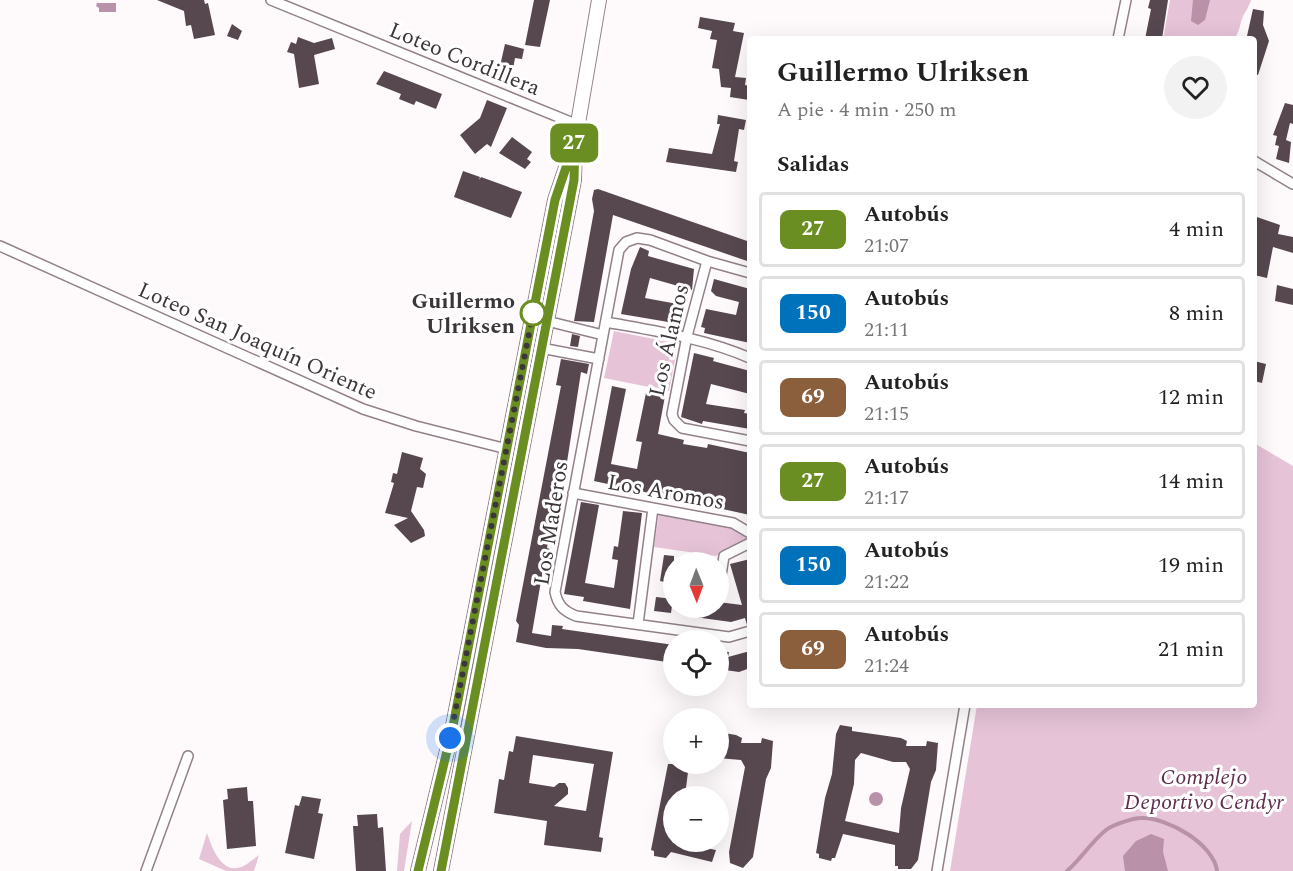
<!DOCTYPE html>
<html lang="es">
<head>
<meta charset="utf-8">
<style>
  body { margin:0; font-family:Spectral,serif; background:#f2f2f2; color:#222; height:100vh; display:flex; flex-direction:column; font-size:22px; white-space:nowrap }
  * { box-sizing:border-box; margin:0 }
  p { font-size:20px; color:#767676 }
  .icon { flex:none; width:33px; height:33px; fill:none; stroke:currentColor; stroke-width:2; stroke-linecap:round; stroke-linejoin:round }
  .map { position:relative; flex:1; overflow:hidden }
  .side { position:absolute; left:747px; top:36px; width:510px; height:672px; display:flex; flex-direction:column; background:#fff; border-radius:6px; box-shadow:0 6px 24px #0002 }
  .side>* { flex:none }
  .badge { padding:0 12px; border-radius:9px; font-size:21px; line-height:39px }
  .needle { width:39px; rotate:179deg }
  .controls { position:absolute; left:663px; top:552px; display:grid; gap:12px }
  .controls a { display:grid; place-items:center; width:66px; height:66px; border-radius:50%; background:#fff; box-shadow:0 6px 24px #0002; font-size:30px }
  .you { position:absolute; width:30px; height:30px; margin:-15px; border:4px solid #fff; border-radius:50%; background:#1a73e8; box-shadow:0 0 0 9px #1a73e833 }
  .map>.badge { position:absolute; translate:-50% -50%; box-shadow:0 0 0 3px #fff }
  h2 { padding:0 30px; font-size:22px; line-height:54px }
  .round { display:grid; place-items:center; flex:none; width:63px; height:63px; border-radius:32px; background:#f2f2f2 }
  .head { display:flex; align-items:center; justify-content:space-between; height:102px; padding:0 30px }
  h1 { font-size:28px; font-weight:700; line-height:45px }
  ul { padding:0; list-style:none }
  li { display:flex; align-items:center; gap:18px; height:75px; margin:0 12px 9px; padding:0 18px; border:3px solid #e0e0e0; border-radius:6px }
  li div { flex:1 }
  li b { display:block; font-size:22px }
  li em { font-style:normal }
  li .badge { min-width:66px; font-weight:700; text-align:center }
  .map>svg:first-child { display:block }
  .green { fill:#e6c3d7 }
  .water { fill:#b992a9 }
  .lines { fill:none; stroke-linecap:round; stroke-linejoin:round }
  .stream { stroke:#b992a9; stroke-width:4 }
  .building { fill:#574850; fill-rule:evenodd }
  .street-casing { stroke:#92818b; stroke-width:12 }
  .secondary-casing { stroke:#92818b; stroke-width:16 }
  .street { stroke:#fff; stroke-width:9 }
  .secondary { stroke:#fff; stroke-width:14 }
  .line-casing { stroke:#fff; stroke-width:14 }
  .line { stroke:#6b8e23; stroke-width:9 }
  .walk { stroke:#3c3539; stroke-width:6; stroke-dasharray:0 10.8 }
  .stop-dot { fill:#fff; stroke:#6b8e23; stroke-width:3 }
  .labels { text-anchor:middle; stroke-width:6; stroke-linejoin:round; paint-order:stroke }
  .street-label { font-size:22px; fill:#3c3539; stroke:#fff }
  .stop-label { font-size:22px; font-weight:bold; fill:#3c3539; stroke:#fff; text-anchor:end }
  .park-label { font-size:22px; font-style:italic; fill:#5f2c4d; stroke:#fff }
</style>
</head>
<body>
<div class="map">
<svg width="1293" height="871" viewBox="0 0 1293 871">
  <rect width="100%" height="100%" fill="#fefafc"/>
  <!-- green -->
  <path class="green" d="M1170,0H1251C1249,8 1244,12 1242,19C1239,27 1240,31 1234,39H1163Z
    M614,331L669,342L676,355L669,391L604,378Z
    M1254,443L1293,466V871H950L977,705H1254Z
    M659,512L733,527L750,539L716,556L654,547Z
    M412,821L404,871H397L400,834Z
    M207,833C211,845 220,871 237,868C245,867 253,859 259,855L254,871H226L199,859Z"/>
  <!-- water -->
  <path class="water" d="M1193,0H1210L1205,20L1198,25L1191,21Z
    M97,3H116V12H99V8L96,6Z
    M869 799a7 7 0 1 1 14 0a7 7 0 1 1-14 0Z
    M1151,834L1164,839L1163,852L1168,871H1125L1123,856L1136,841Z"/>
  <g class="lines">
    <!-- stream -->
    <path class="stream" d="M1067,871C1081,859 1091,842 1106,830C1112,825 1133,818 1141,818C1167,817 1214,844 1217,871"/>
  </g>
  <!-- building -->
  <path class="building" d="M157,0H204L205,4L208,3L215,35L194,39L191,25L186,26L184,11Z
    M534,0H550L540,47L525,45Z
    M1150,0H1168L1162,39H1145L1151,9L1148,8Z
    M1253,9L1264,11L1263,25L1269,41L1258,75L1254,74V39L1247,36Z
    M700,17L735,23L733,31L744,33L735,77L746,78L745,85L750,86L749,100L730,97L731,88L721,87L719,69L712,68L717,40L710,39L712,31L698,28Z
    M232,24L242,31L238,40L227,36Z
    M298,37L314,43L332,38L335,49L314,55L319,84L299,88L294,54L287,52L291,42L296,44Z
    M505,44L524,49L522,59L515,58L513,69L500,66Z
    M384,71L442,94L436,109L416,101L414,105L399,99L401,94L376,84Z
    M487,100L507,108L491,147L487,144L475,154L460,135L480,118Z
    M1285,103L1293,105V124L1290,123L1286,140L1291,142L1289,163L1276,159L1279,146L1275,145L1277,136L1273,135Z
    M718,115L746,120L744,130L739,129L734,161L738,162L736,172L666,162L669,148L712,154L720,124H717Z
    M512,137L532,152L527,159L531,162L525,169L499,153Z
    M463,171L480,177L479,180L481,177L522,192L511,218L454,197Z
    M598,189L750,242V262L613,215L594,322L574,321L594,211L592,199L594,190Z
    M1254,216L1280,225L1278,234L1293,237V253L1273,247L1267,278L1254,275Z
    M640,247L649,251L648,256L694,269L692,290L650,278L645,298L683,305L680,324L621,314L631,269Z
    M714,279L750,289V343L704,333L705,328L701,327L706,309L736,315L739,302L716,296L711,291Z
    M1277,285L1293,289V305L1275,301Z
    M572,334L580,336L578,347L570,346Z
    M694,353L714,358L713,361L750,371V394L711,384L706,404L745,410L744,413L750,414V429L703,421L702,424L681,417Z
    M561,359L589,364L587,374L581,372L565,475L561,474L547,548L550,549L549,558H545L532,633L551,636L552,625L563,626L562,629L674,645V663L578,649L546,648L516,642L519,625L516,621L561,386L556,385Z
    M1254,361L1266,364L1262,383L1254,381Z
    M612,386L626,389L611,464L637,469L642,442L636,441L646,393L665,396L658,434L684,440L683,444L707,448L708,444L750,453V515L594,481Z
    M402,452L423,458L420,469L426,474L423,488L417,487L411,511L424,530L425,536L411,543L394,525L408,518L385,513L394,483L391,482L393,473L397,474Z
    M581,502L599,505L585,583L614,588L618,560L612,559L614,546L618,547L623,511L642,513L630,609L583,601L584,597L564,594Z
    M664,555L674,556V584L660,581Z
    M750,559V624L747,625L745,618L731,622L687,616L688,608H718V602L742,605L730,564Z
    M656,597L673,599L671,613L654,611Z
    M718,651L729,652L728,657L750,651V668L739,672L718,669Z
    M840,725L852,727V731L901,738L907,741L906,746H926L927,741L938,743L936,770L931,782L918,860L911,869H898V866H895V845L843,834L835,858H832L831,861L819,858V854L816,853L825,798L832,774L836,734ZM861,753L893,762H906L910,769L901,808L899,833L845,821L854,784L855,760Z
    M718,732L736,735L742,738L741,743H761L762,738L773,741L771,768L766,779L753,857L743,868L730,863L729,852L745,767L741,760L718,758Z
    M516,736L613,752L599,837L603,838L601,852L544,845L547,821L494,813L499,779L504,780L509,751L513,752ZM533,755L594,764L586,811L554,806L568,794V788L565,783H559L554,787L529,783Z
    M668,764H689L685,796H674V842L716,850L712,862L671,852L666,858L654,856V851L651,850Z
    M247,787L248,801H253L256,846L227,849L223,800L228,799L227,789Z
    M302,796L321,799L318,813L323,814L314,859L285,853L295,805L299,806Z
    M377,814L378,828L383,827L386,871H356L353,826H358L357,815Z"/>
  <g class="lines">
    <defs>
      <path id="street" d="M271,0L578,125
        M1118,39L1126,0
        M1254,161L1293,184
        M0,246L363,409L416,426L507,449
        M707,261L687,336L672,414L674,420L682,428L750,441
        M750,273L707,261L650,240L637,238L626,242L619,250L555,592C558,606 564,611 576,616L729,637L750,631
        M547,321L603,335
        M606,322C655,331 704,338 750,358
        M541,348L599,359
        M573,493L733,523L750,533
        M719,588L724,556L750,543
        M638,624L653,508
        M146,871L188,756
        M937,871L965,705"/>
      <path id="secondary" d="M418,871L453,726L555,200L575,141L599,0
        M441,871L574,180L575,146"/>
    </defs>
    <!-- street casing -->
    <use href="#street" class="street-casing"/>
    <!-- secondary casing -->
    <use href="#secondary" class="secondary-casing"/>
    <!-- street -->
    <use href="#street" class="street"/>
    <!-- secondary -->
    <use href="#secondary" class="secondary"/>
  </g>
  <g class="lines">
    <defs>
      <path id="line" d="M418,871L453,726L555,200L575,141L574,180L441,871"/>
    </defs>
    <!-- line casing -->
    <use href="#line" class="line-casing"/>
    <!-- line -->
    <use href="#line" class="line"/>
    <!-- walk -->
    <path class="walk" d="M450,738L533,313"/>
  </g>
  <!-- markers -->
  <circle class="stop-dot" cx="533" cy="313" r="12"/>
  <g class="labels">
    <!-- street labels -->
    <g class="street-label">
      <text transform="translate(465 58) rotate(22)" y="8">Loteo Cordillera</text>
      <text transform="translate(258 340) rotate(24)" y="8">Loteo San Joaquín Oriente</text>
      <text transform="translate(668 340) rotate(-77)" y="8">Los Álamos</text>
      <text transform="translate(666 491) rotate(10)" y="8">Los Aromos</text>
      <text transform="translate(550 523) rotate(-81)" y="8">Los Maderos</text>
    </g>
    <!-- stop labels -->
    <g class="stop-label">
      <text x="515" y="308">Guillermo<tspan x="515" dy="25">Ulriksen</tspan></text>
    </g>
    <!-- park labels -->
    <g class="park-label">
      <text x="1204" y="784">Complejo<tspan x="1204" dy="25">Deportivo Cendyr</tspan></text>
    </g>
  </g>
</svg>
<div class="controls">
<a><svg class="needle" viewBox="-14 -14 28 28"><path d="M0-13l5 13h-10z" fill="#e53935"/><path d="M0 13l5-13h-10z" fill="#767676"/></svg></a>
<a><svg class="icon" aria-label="locate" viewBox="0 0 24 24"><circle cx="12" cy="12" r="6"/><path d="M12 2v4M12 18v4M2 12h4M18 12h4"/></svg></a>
<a>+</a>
<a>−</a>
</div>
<div class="you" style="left:450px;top:738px"></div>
<b class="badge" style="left:574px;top:143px;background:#6b8e23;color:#fff">27</b>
<section class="side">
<div class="head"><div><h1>Guillermo Ulriksen</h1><p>A pie · 4 min · 250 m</p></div><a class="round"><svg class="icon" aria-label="heart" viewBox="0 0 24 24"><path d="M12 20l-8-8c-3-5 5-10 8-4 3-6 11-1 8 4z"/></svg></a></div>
<h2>Salidas</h2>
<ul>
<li><span class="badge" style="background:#6b8e23;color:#fff">27</span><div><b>Autobús</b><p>21:07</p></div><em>4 min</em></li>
<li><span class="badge" style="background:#0072bc;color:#fff">150</span><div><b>Autobús</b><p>21:11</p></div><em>8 min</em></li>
<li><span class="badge" style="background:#8b5e3c;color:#fff">69</span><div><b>Autobús</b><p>21:15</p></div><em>12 min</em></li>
<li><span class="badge" style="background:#6b8e23;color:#fff">27</span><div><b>Autobús</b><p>21:17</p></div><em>14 min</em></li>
<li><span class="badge" style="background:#0072bc;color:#fff">150</span><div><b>Autobús</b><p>21:22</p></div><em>19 min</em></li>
<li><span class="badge" style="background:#8b5e3c;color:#fff">69</span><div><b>Autobús</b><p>21:24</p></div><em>21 min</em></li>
</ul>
</section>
</div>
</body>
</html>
